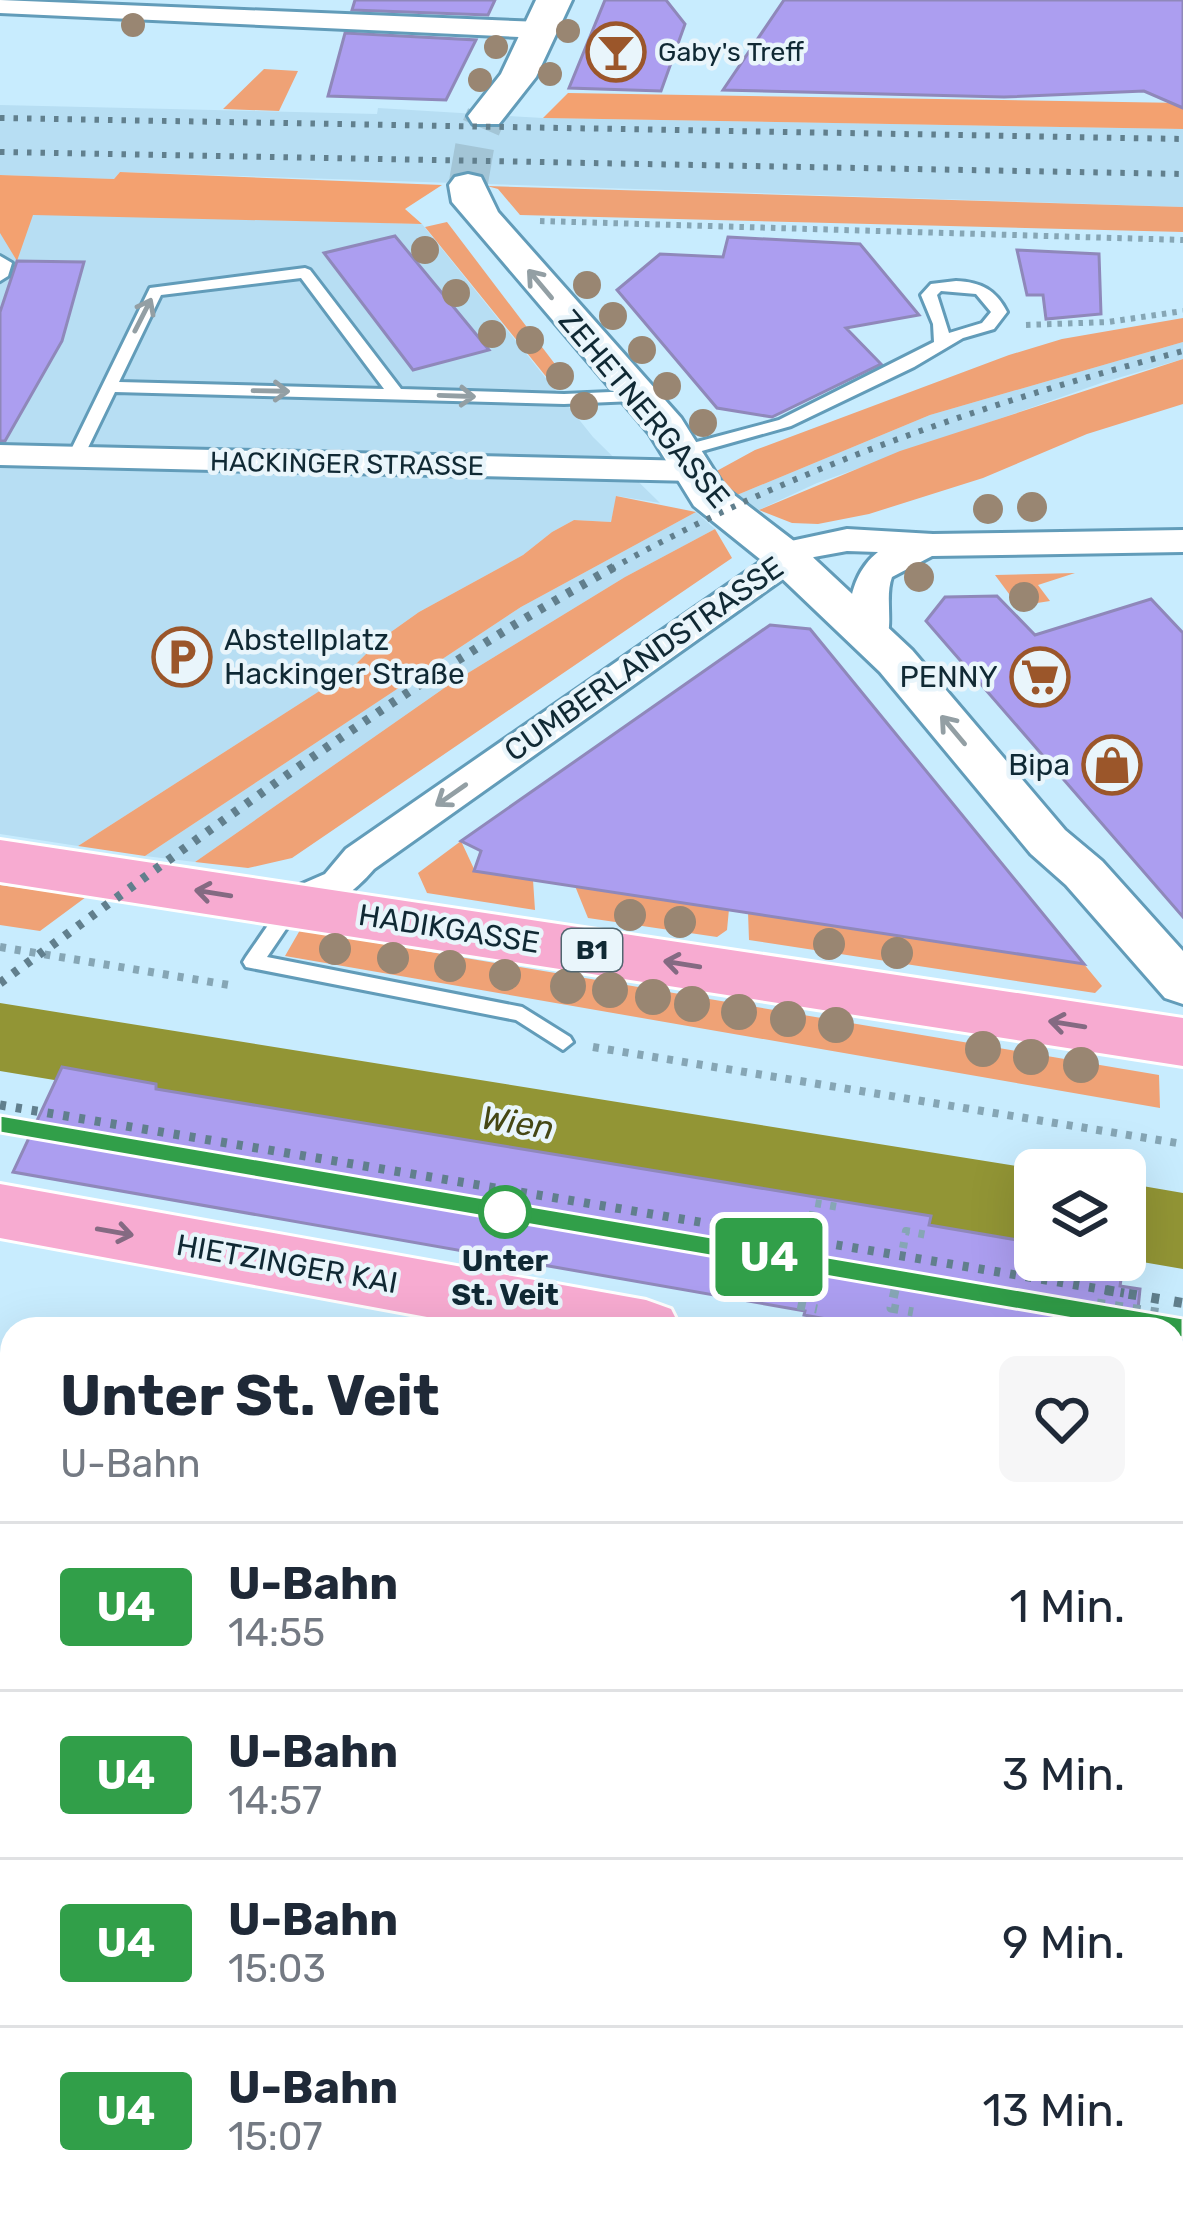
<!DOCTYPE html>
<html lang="de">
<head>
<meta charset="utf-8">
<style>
  body { margin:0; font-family:Rubik,sans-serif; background:#f6f6f7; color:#1f2937; height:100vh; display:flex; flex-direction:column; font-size:45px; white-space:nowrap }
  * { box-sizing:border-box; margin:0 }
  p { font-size:39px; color:#747a83 }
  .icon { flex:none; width:66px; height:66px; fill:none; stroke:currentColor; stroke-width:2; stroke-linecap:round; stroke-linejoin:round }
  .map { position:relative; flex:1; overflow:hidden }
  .sheet { position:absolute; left:0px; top:1317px; width:1185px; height:900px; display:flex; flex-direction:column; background:#fff; border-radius:36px 36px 0 0; box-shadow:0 12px 48px #0002 }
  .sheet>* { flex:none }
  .badge { padding:0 24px; border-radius:9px; font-size:42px; line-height:78px }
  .fabs { position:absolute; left:1014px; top:1149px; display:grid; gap:24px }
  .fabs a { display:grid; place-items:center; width:132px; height:132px; border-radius:18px; background:#fff; box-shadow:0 12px 48px #0002; font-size:60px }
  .map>.badge { position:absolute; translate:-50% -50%; box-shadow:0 0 0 6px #fff }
  .round { display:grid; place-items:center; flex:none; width:126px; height:126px; border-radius:18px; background:#f6f6f7 }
  .summary { display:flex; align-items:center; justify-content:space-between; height:204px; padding:0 60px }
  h1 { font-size:57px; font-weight:700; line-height:90px }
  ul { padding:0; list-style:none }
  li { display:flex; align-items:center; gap:36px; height:168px; padding:0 60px; border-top:3px solid #e0e1e3 }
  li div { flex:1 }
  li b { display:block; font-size:45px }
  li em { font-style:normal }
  li .badge { min-width:132px; font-weight:700; text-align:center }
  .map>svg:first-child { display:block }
  .built { fill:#b7def3 }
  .green { fill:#efa276 }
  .forest { fill:#f3a170 }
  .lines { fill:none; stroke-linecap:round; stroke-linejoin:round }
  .river { fill:#929535; fill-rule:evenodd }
  .building { fill:#ac9ef0; stroke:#8f88ba; stroke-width:3 }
  .tertiary-tunnel { stroke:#a3c5d6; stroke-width:39; stroke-dasharray:39 20; stroke-linecap:butt }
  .service-casing { stroke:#629cb9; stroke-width:6 }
  .minor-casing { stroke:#629cb9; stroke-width:6 }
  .tertiary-casing { stroke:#629cb9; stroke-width:6 }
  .primary-casing { stroke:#fff; stroke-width:6 }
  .path-far2 { stroke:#86a6b5; stroke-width:6; stroke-dasharray:4.5 6; stroke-linecap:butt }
  .path-far1 { stroke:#86a6b5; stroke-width:8; stroke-dasharray:6 9; stroke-linecap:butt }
  .path { stroke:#86a6b5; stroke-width:9; stroke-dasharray:8 10; stroke-linecap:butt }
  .service { fill:#fff; fill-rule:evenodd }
  .minor { fill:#fff; fill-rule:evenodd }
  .tertiary { fill:#fff; fill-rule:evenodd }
  .primary { fill:#f7abd1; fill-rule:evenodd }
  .rail-far2 { stroke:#617f8d; stroke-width:6; stroke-dasharray:4.5 9; stroke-linecap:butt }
  .rail-far1 { stroke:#617f8d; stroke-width:9; stroke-dasharray:6 10; stroke-linecap:butt }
  .rail { stroke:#617f8d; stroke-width:10; stroke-dasharray:8 15; stroke-linecap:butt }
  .tree { fill:#998672 }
  .oneway { stroke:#939fa4 }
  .oneway2 { stroke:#846a82 }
  .line { fill:#319f49; stroke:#fff; stroke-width:3 }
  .stop-dot { fill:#fff; stroke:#319f49; stroke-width:6 }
  .labels { text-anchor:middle; stroke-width:9; stroke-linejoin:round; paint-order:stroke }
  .far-poi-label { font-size:27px; fill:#102934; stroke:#e9f5fb; text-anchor:start }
  .far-street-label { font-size:27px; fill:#102934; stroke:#e9f5fb }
  .shield { fill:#e9f5fb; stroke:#516670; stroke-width:3 }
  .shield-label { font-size:27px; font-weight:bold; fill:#102934 }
  .street-label { font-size:30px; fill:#102934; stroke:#e9f5fb }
  .poi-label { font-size:30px; fill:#102934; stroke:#e9f5fb; text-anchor:end }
  .stop-label { font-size:30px; font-weight:bold; fill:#102934; stroke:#e9f5fb }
  .water-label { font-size:33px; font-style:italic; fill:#454714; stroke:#e9f5fb }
</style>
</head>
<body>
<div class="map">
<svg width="1183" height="2217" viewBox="0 0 1183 2217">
  <rect width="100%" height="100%" fill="#c8ecfe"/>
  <!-- built -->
  <path class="built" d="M0,105L377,114L378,108L543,118L1183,129V207L120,172L114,179L0,175Z
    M0,213L422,224L593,437L660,503L617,496L611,522L574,520L552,532L523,555L419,612L381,639L346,674L78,846L0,834Z
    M1183,342V359L1104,382L817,483L759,510L737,495L930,415Z
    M696,512L715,529L625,577L450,684L195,862L145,856L521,607Z"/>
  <!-- green -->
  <path class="green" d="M264,69L298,71L279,111L223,109Z
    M487,186L1183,207V232L520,215L498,189Z
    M447,222L564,376L548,379L425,227Z
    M1183,318V342L930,415L737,495L713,473L755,450L1009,355L1062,339Z
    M1183,359V404L1087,434L983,478L869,514L818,524L792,523L759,510L900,451Z
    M616,496L696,512L521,607L145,856L78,846L346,674L381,639L419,612L523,555L552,532L574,520L611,522Z
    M715,529L732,558L292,858L248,868L195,862L450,684L625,577Z
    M1075,573L1038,585L1050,601L1018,606L995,575Z
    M461,841L475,871L533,880L535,910L427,893L418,873Z
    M0,885L86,897L40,931L0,925Z
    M575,886L729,909L727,930L717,937L588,918Z
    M748,912L1064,961L1074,952L1102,986L1095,993L749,940Z
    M300,930L1159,1075L1160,1108L285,956Z"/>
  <!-- forest -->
  <path class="forest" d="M568,93L1183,103V129L543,118Z
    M120,172L442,185L405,209L422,224L33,215L17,261L0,233V175L114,179Z"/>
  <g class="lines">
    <!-- river -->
    <path class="river" d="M0,1003L1035,1169L1039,1170H1035V1243L0,1071Z
      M1125,1183L1183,1193V1269L1125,1259Z"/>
  </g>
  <!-- building -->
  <path class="building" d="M355,0H495L488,15L352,10Z
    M605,0H666L685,24L661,91L569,88Z
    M784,0H1183V108L1144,91L1004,97L723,90Z
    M345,33L476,40L446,100L328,96Z
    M395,236L489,350L413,370L324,253Z
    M728,237L860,244L919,315L846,328L881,364L772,417L717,408L617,290L660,254L723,257Z
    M1017,250L1099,254L1101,314L1046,319L1043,295H1027Z
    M17,261L84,262L62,341L5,441H0V312Z
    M997,596L1035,635L1151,599L1183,633V917L926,621L945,597Z
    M770,625L810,629L1084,964L474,871L481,851L461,841Z
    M62,1067L156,1084V1089L931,1216L929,1225L1035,1243V1260H1124L1120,1286L1140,1289L1136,1329H955L893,1321L892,1326L861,1321L860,1325L804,1315L805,1311L13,1172Z"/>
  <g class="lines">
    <!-- tertiary-tunnel -->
    <path class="tertiary-tunnel" d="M468,185L476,139L486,116"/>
    <defs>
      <path id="service" d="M0,256L12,263L8,276L0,281Z
        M305,268L310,270L401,389L564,394L634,391L642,396L634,401L564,404L115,392L83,458L75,463L69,462L67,458L150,288ZM301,278L384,389L119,382L161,295Z
        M956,281C981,282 996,290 1007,312L994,329L963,338L914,367L791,426L684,456L676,451L678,447L779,420L934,342L933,324L921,295L931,284ZM941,291L976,294L991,312L982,323L949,333L937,295Z
        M293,897L303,904L267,957L522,1007L570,1037L573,1042L563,1050L516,1020L246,967L243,962L246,957L286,899Z"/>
      <path id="minor" d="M0,0L541,22L555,30L541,38L0,13Z
        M0,445L694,461L711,471L694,481L0,465Z
        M847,529L933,534L1183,530V552L932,556L892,577C884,598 895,626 884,644H858C841,616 852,572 878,552L847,551L814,557L374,869C353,894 314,924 279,914L273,904L279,894L325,874L346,849L791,541Z
        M0,1794L12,1798V1846L0,1842Z
        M149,2205H206L201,2217H144Z"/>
      <path id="tertiary" d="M536,0H572L536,77L499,124H473L468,116L501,74Z
        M468,174L481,177L498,212L681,418L725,488L803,548L912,650L1065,830L1102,861L1183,951V1004L1165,998L1066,885L1031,854L880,672L771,568L694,506L649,433L452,202L449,185L455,177Z
        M1183,1472V1554L1173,1557V1476Z
        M931,2205H1003L999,2217H927Z"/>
      <path id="primary" d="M0,840L1183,1018V1066L0,882Z
        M0,1184L646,1300L671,1309L681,1329H492L0,1238Z
        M1173,1385L1183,1387V1447L1173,1445Z"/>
    </defs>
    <!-- service casing -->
    <use href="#service" class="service-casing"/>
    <!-- minor casing -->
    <use href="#minor" class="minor-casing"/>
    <!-- tertiary casing -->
    <use href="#tertiary" class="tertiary-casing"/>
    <!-- primary casing -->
    <use href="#primary" class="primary-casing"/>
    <!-- path-far2 -->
    <path class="path-far2" d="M540,221L1183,240
      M1026,325L1108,322L1183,311"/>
    <!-- path-far1 -->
    <path class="path-far1" d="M0,947L229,985
      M593,1047L1183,1144
      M809,1232L815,1203L838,1207
      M903,1248L906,1231L927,1235
      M796,1293L801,1273"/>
    <!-- path -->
    <path class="path" d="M797,1290L794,1304L817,1309
      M895,1290L891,1308L913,1312
      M1097,1303L1162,1313"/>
    <!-- service -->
    <use href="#service" class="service"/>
    <!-- minor -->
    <use href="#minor" class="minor"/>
    <!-- tertiary -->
    <use href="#tertiary" class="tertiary"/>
    <!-- primary -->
    <use href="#primary" class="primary"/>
    <!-- rail-far2 -->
    <path class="rail-far2" d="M0,118L1183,139
      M0,152L1183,174
      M611,569C790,469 985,403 1183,351"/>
    <!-- rail-far1 -->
    <path class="rail-far1" d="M0,983C201,837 398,686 616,566
      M0,1105L1124,1293
      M0,1124L980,1293"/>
    <!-- rail -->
    <path class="rail" d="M963,1290L1183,1328
      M1106,1290L1183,1303"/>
  </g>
  <!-- trees -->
  <g class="tree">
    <circle cx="133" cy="25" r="12"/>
    <circle cx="568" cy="31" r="12"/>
    <circle cx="496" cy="47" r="12"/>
    <circle cx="550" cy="74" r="12"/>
    <circle cx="480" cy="80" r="12"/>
    <circle cx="425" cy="250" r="14"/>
    <circle cx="587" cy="285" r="14"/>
    <circle cx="456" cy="293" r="14"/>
    <circle cx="613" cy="316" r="14"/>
    <circle cx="492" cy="334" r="14"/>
    <circle cx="530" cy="340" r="14"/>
    <circle cx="642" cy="350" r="14"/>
    <circle cx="560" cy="376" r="14"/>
    <circle cx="667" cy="386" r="14"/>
    <circle cx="584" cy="406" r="14"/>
    <circle cx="703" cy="423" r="14"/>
    <circle cx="1032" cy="507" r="15"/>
    <circle cx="988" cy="509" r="15"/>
    <circle cx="919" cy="577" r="15"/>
    <circle cx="1024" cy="597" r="15"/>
    <circle cx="630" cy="915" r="16"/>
    <circle cx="680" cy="922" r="16"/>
    <circle cx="829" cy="944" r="16"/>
    <circle cx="335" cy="949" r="16"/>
    <circle cx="897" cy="953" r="16"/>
    <circle cx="393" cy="958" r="16"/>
    <circle cx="450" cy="966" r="16"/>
    <circle cx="505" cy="975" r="16"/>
    <circle cx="568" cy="986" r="18"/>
    <circle cx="610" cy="990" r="18"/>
    <circle cx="653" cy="997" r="18"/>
    <circle cx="692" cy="1004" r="18"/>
    <circle cx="739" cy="1012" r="18"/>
    <circle cx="788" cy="1019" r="18"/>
    <circle cx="836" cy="1025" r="18"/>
    <circle cx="983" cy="1049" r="18"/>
    <circle cx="1031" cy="1057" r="18"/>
    <circle cx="1081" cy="1065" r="18"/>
  </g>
  <!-- one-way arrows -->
  <defs><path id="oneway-shaft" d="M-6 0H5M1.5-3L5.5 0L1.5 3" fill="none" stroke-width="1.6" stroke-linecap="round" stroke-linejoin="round" transform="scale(3)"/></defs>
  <g class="oneway">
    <use href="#oneway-shaft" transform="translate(540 284) rotate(-130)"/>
    <use href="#oneway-shaft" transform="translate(143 315) rotate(-63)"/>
    <use href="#oneway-shaft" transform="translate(271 391) rotate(1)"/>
    <use href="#oneway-shaft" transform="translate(457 396) rotate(2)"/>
    <use href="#oneway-shaft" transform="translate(953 730) rotate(-130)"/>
    <use href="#oneway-shaft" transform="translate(451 795) rotate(145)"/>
  </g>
  <g class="oneway2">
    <use href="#oneway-shaft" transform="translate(213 893) rotate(-171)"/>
    <use href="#oneway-shaft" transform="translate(682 964) rotate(-171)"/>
    <use href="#oneway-shaft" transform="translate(1067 1024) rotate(-171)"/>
    <use href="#oneway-shaft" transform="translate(115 1232) rotate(10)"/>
  </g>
  <!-- line -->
  <path class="line" d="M0,1115L1183,1318V1338L0,1133Z"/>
  <!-- icons -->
  <defs>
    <symbol id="bar-ring" viewBox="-11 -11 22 22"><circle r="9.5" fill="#e9f5fb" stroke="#9b562a" stroke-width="1.5"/><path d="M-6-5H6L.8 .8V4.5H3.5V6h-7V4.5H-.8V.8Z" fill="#9b562a"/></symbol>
    <symbol id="parking-ring" viewBox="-11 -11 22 22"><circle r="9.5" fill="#e9f5fb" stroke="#9b562a" stroke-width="1.5"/><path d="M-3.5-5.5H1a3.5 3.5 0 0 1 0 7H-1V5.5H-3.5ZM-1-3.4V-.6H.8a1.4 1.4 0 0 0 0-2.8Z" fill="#9b562a"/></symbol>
    <symbol id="supermarket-ring" viewBox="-11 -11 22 22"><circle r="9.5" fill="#e9f5fb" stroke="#9b562a" stroke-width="1.5"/><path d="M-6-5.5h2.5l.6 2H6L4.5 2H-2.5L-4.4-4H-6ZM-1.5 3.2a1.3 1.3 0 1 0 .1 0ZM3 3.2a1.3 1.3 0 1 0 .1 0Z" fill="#9b562a"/></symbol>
    <symbol id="shop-ring" viewBox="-11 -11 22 22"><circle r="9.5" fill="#e9f5fb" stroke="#9b562a" stroke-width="1.5"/><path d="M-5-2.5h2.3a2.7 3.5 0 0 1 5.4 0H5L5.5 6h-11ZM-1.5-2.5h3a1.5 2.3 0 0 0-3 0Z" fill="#9b562a"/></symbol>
  </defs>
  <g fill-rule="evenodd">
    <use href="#bar-ring" x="583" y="19" width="66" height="66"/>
    <use href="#parking-ring" x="149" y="624" width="66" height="66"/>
    <use href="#supermarket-ring" x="1007" y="644" width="66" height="66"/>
    <use href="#shop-ring" x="1079" y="732" width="66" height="66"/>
  </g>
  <!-- markers -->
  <circle class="stop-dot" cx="505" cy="1212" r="24"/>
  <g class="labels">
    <!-- far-poi labels -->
    <g class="far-poi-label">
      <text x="658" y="61">Gaby's Treff</text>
    </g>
    <!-- far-street labels -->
    <g class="far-street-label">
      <text transform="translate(347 464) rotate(1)" y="9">HACKINGER STRASSE</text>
    </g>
    <!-- shield labels -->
    <rect class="shield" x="562" y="929" width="60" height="42" rx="9"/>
    <g class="shield-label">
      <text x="592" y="959">B1</text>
    </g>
    <!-- street labels -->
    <g class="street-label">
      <text transform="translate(644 409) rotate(50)" y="10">ZEHETNERGASSE</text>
      <text transform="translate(644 659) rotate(-35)" y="10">CUMBERLANDSTRASSE</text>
      <text transform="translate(449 929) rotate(9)" y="10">HADIKGASSE</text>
      <text transform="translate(287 1264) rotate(10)" y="10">HIETZINGER KAI</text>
    </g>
    <!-- poi labels -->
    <g class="poi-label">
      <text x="224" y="650" text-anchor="start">Abstellplatz<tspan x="224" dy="34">Hackinger Straße</tspan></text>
      <text x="998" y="687">PENNY</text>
      <text x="1070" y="775">Bipa</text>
    </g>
    <!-- stop labels -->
    <g class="stop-label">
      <text x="505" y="1271">Unter<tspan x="505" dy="34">St. Veit</tspan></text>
    </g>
    <!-- water labels -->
    <g class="water-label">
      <text transform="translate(518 1122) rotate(9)" y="12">Wien</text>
    </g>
  </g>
</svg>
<div class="fabs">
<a><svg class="icon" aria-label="layers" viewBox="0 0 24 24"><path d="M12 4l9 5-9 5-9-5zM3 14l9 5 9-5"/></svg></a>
</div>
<b class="badge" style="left:769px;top:1257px;background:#319f49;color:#fff">U4</b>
<section class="sheet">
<div class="summary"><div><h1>Unter St. Veit</h1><p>U-Bahn</p></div><a class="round"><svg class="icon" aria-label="heart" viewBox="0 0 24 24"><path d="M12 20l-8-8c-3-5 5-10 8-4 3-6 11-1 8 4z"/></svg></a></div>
<ul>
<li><span class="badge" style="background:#319f49;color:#fff">U4</span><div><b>U-Bahn</b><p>14:55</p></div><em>1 Min.</em></li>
<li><span class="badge" style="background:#319f49;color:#fff">U4</span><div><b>U-Bahn</b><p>14:57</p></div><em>3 Min.</em></li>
<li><span class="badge" style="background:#319f49;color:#fff">U4</span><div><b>U-Bahn</b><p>15:03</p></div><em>9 Min.</em></li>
<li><span class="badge" style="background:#319f49;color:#fff">U4</span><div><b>U-Bahn</b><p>15:07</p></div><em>13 Min.</em></li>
</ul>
</section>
</div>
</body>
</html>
